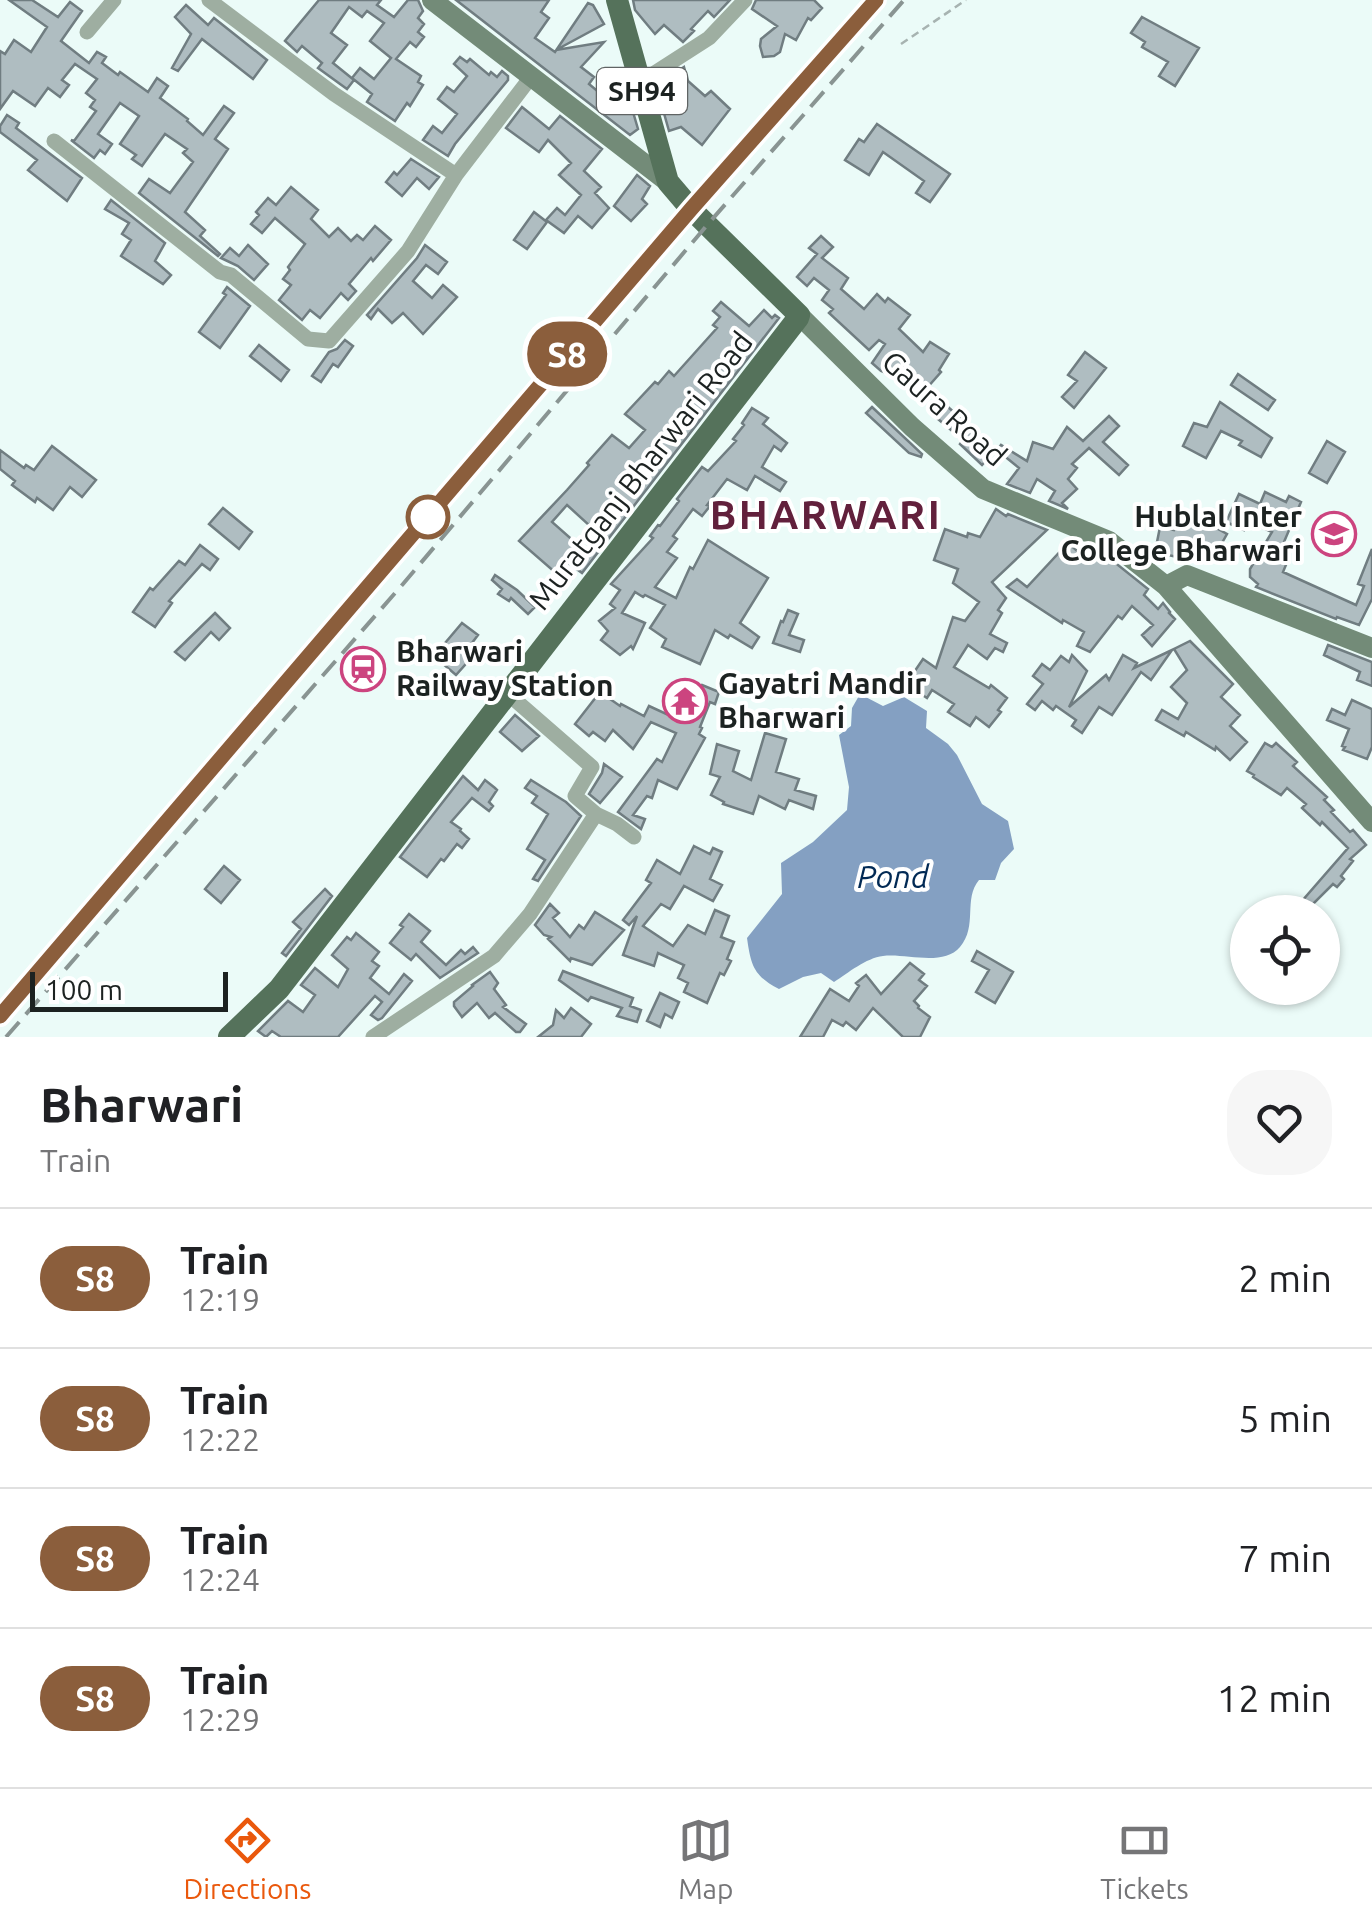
<!DOCTYPE html>
<html lang="en">
<head>
<meta charset="utf-8">
<style>
  body { margin:0; font-family:Ubuntu,sans-serif; background:#f6f6f6; color:#202124; height:100vh; display:flex; flex-direction:column; font-size:38px; white-space:nowrap }
  * { box-sizing:border-box; margin:0 }
  p { font-size:32px; color:#757577 }
  .icon { flex:none; width:55px; height:55px; fill:none; stroke:currentColor; stroke-width:2; stroke-linecap:round; stroke-linejoin:round }
  .map { position:relative; height:1037px; overflow:hidden }
  .drawer { display:flex; flex-direction:column; background:#fff; flex:1 }
  .drawer>* { flex:none }
  .badge { padding:0 20px; border-radius:32px; font-size:35px; line-height:65px }
  .controls { position:absolute; left:1230px; top:895px; display:grid; gap:20px }
  .controls a { display:grid; place-items:center; width:110px; height:110px; border-radius:50%; background:#fff; box-shadow:0 2px 8px #0004; font-size:50px }
  .scale { position:absolute; left:30px; bottom:25px; width:198px; box-sizing:border-box; padding-left:10px; border:5px solid #1c2221; border-top:0; font-size:28px; line-height:35px; white-space:nowrap; color:#1c2221; -webkit-text-stroke:8px #fff; paint-order:stroke }
  .map>.badge { position:absolute; translate:-50% -50%; box-shadow:0 0 0 5px #fff }
  .round { display:grid; place-items:center; flex:none; width:105px; height:105px; border-radius:40px; background:#f6f6f6 }
  .head { display:flex; align-items:center; justify-content:space-between; height:170px; padding:0 40px }
  h1 { font-size:48px; font-weight:700; line-height:75px }
  ul { padding:0; list-style:none }
  li { display:flex; align-items:center; gap:30px; height:140px; padding:0 40px; border-top:2px solid #e0e0e0 }
  li div { flex:1 }
  li b { display:block; font-size:38px }
  li em { font-style:normal }
  li .badge { min-width:110px; font-weight:700; text-align:center }
  .dock { display:flex; justify-content:space-around; align-items:center; height:140px; border-top:2px solid #e0e0e0; background:#fff; font-size:28px; color:#757577 }
  .dock a { display:grid; justify-items:center; gap:5px }
  .dock .selected { color:#ea580c }
  .map>svg:first-child { display:block }
  .water { fill:#84a0c2 }
  .building { fill:#afbdc1; stroke:#707d81; stroke-width:2.5; fill-rule:evenodd }
  .lines { fill:none; stroke-linecap:round; stroke-linejoin:round }
  .path { stroke:#a7b3b1; stroke-width:2.5; stroke-dasharray:8 5; stroke-linecap:butt }
  .street { stroke:#9eaea1; stroke-width:15 }
  .secondary { stroke:#738b78; stroke-width:20 }
  .primary { stroke:#55725b; stroke-width:22 }
  .rail { stroke:#899492; stroke-width:4; stroke-dasharray:20 10; stroke-linecap:butt }
  .line-casing { stroke:#fff; stroke-width:22 }
  .line { stroke:#8b5e3c; stroke-width:15 }
  .stop-dot { fill:#fff; stroke:#8b5e3c; stroke-width:5 }
  .labels { text-anchor:middle; stroke-width:8; stroke-linejoin:round; paint-order:stroke }
  .shield { fill:#fff; stroke:#606464; stroke-width:2.5 }
  .shield-label { font-size:28px; font-weight:bold; fill:#1c2221 }
  .street-label { font-size:30px; fill:#1c2221; stroke:#fff }
  .poi-label { font-size:30px; font-weight:bold; fill:#1c2221; stroke:#fff; text-anchor:start }
  .water-label { font-size:32px; font-style:italic; fill:#012954; stroke:#fff }
  .district-label { font-size:40px; font-weight:bold; letter-spacing:2.5px; fill:#62203c; stroke:#fff }
</style>
</head>
<body>
<div class="map">
<svg width="1372" height="1037" viewBox="0 0 1372 1037">
  <rect width="100%" height="100%" fill="#ebfbf8"/>
  <!-- water -->
  <path class="water" d="M860,694L883,706L904,697L927,711L926,728L948,744L957,755L982,804L1008,821L1014,849L1001,863L995,880H979C963,899 978,926 960,947C943,967 906,953 883,956C866,958 848,973 834,982L821,973L803,977L779,989C754,976 751,966 747,938L782,894L781,863L813,842L847,810L849,787L839,735L851,726L852,708Z"/>
  <!-- building -->
  <path class="building" d="M9,0H32L58,17L70,2L82,11L61,41L89,63L97,52L106,57L102,63L118,75L120,72L148,92L157,78L168,86L160,98L188,119L187,121L203,135L224,106L234,113L215,139L228,149L185,212L205,230L200,236L220,254L218,256L139,193L149,179L170,193L193,162L183,153L187,149L165,134L142,166L132,159L136,155L120,144L139,116L120,103L98,134L112,144L105,154L100,150L94,158L71,140L74,141L96,111L90,107L95,100L86,93L97,79L75,64L62,80L69,85L60,97L48,88L35,106L13,91L0,109V51L5,54L14,40L31,52L47,27Z
    M319,0H381L377,5L394,17L408,0H418L423,11L418,18L424,24L418,32L424,37L416,47L410,42L396,59L421,76L418,82L423,85L410,106L407,103L395,121L367,102L372,94L352,78L360,68L374,79L391,58L370,41L384,23L367,11L362,17L349,7L331,33L347,45L333,63L354,80L347,89L318,68L322,63L302,46L297,52L285,41Z
    M456,0H549L541,12L549,18L535,38L555,52L588,3L593,5L604,24L556,50L604,42L581,67L594,77L589,84L621,111L616,89L633,112L638,129L630,135Z
    M633,0H730L714,17L708,11L691,29L694,31L683,42L664,25L655,34L635,10Z
    M756,0H814L822,8L811,20L808,18L796,40L785,34L780,52L774,56L763,57L760,46L761,39L777,26L752,9Z
    M186,5L208,25L214,18L267,60L253,79L202,39L178,71L172,68L191,34L175,17Z
    M1142,17L1199,48L1175,86L1159,76L1168,62L1142,47L1145,42L1131,33Z
    M460,57L467,62L470,59L489,75L491,72L497,77L502,71L508,76V80L455,144L448,156L423,140L433,126L442,133L457,114L438,99L447,87L454,92L467,76L454,64Z
    M684,67L688,81L705,96L711,91L730,109L702,145L681,127L669,131L656,85Z
    M522,107L549,129L560,116L602,149L584,171L601,187L595,193L609,208L592,228L578,216L564,233L546,220L557,208L565,215L581,195L559,175L571,163L548,140L539,152L506,128Z
    M7,115L19,123L16,128L82,178L67,201L28,170L37,160L0,132V126Z
    M877,124L950,174L930,202L916,193L924,181L883,152L869,175L845,160L859,139L864,142Z
    M411,159L439,177L429,189L417,178L402,196L386,182L394,172L397,175Z
    M637,175L650,186L642,199L647,204L631,221L614,206Z
    M291,187L318,210L311,219L329,237L338,228L351,241L357,235L363,240L375,226L391,240L373,261L371,258L349,284L356,291L348,300L341,293L320,318L310,310L302,320L279,300L291,285L283,279L290,270L288,267L305,244L275,218L262,233L251,224L259,215L256,212L268,198L276,205Z
    M111,200L165,243L155,261L171,275L163,284L121,256L131,240L122,234L129,223L105,209Z
    M534,212L547,222L527,249L514,240Z
    M821,236L833,247L822,258L848,278L841,289L864,309L877,294L885,302L888,298L910,315L899,329L923,352L930,342L949,354L939,370L941,372L926,389L881,371L872,363L885,344L879,340L869,350L829,313L833,309L822,300L829,290L814,278L807,286L797,277L817,254L809,248Z
    M248,245L268,264L254,280L238,266L221,258L230,248L239,256Z
    M425,245L447,262L438,274L426,265L413,281L432,298L443,285L457,297L423,334L403,313L392,323L378,309L371,319L367,315L417,258Z
    M227,287L250,306L220,348L199,332L226,295L223,293Z
    M721,302L749,326L764,310L772,318L775,315L779,318L582,573L567,562L557,574L519,541L567,490L589,465L587,463L612,435L629,448L645,430L625,414L655,382L658,384L669,371L674,376L717,328L713,325L720,317L713,311ZM567,505L601,536L586,552L552,522Z
    M345,340L353,346L338,367L333,364L321,382L312,376L329,352L337,349Z
    M259,345L289,370L281,381L250,356Z
    M1085,352L1106,368L1074,408L1062,397L1077,381L1068,375Z
    M1238,374L1275,400L1268,410L1231,385Z
    M1220,402L1272,438L1261,457L1239,445L1242,441L1221,431L1206,458L1183,446L1194,423L1207,427Z
    M872,407L922,454L921,457L909,453L866,413Z
    M948,407L986,440L981,446L991,455L982,465L960,444L963,440L938,419Z
    M752,408L768,418L763,424L787,443L781,451L774,446L762,467L786,482L780,491L755,476L747,490L727,479L707,505L710,506L702,516L693,509L673,536L677,539L667,552L677,558L655,587L676,598L690,567L693,569L708,540L768,578L740,623L759,637L752,648L730,635L728,638L715,630L700,664L662,647L666,639L650,628L665,605L645,595L643,597L635,592L622,613L645,623L633,649L631,646L620,655L601,640L608,631L599,621L615,608L610,604L620,590L611,584L653,538L650,536L658,525L660,526L679,501L677,499L702,467L708,471L736,441L733,439L744,425L742,423Z
    M1109,416L1119,426L1103,442L1128,465L1119,475L1089,448L1072,464L1077,468L1068,479L1077,489L1062,503L1068,509L1049,501L1055,491L1037,479L1030,493L1007,484L1019,468L997,450L1001,445L1027,461L1033,442L1053,449L1067,427L1083,441Z
    M1327,441L1345,452L1327,483L1309,473Z
    M52,446L96,480L82,497L70,487L53,510L37,498L35,502L12,485L15,481L0,469V450L24,468L26,465L34,470Z
    M1265,492L1286,502L1289,496L1301,502L1278,556L1288,560L1283,572L1356,605L1364,586L1358,584L1372,549V599L1359,625L1337,617L1336,619L1256,587L1258,584L1250,577V569L1272,532L1248,521L1244,530L1226,522L1239,494L1260,504Z
    M223,508L252,532L239,549L209,524Z
    M996,509L1006,516L1008,514L1047,530L992,582L1006,598L998,610L1002,613L990,634L1007,643L1003,652L995,648L987,659L968,645L954,667L989,688L991,685L1007,698L998,710L1001,712L989,727L976,717L970,726L948,712L954,704L932,690L927,698L906,684L923,659L936,668L953,617L965,621L979,602L953,583L958,569L934,560L945,529L967,537L968,533L980,537Z
    M1184,510L1227,534L1214,557L1180,540L1177,557L1155,552L1160,527L1174,530Z
    M1068,543L1083,556L1092,549L1113,561L1148,589L1144,595L1158,609L1163,603L1170,612L1169,613L1175,619L1152,646L1142,635L1153,625L1132,606L1122,619L1118,616L1090,652L1077,646L1084,632L1063,620L1062,623L1007,587L1017,579L1027,587Z
    M200,545L218,559L210,570L202,564L169,601L172,603L155,627L133,612L150,588L153,590L179,561L185,565Z
    M495,575L517,590L535,607L528,614L511,598L509,601L498,594L502,589L492,580Z
    M788,610L798,614L789,635L804,640L800,652L773,643L781,621L783,622Z
    M215,613L230,628L219,640L211,632L185,660L175,652Z
    M462,623L478,635L466,651L472,657L456,675L434,656Z
    M1190,641L1233,684L1221,697L1240,715L1230,726L1247,742L1230,760L1216,747L1215,750L1186,732L1184,736L1156,720L1162,710L1178,719L1187,703L1171,687L1187,670L1174,649Z
    M1328,645L1372,662V686L1357,680L1360,672L1324,655Z
    M1172,650L1151,680L1141,672L1112,715L1099,707L1082,733L1072,726L1076,720L1056,706L1053,710L1042,701L1035,710L1027,704L1043,684L1033,676L1042,664L1050,670L1061,656L1069,662L1072,655L1087,671L1069,707L1106,675L1109,680L1123,655L1137,663L1134,668Z
    M702,685L719,692L715,704L710,702L700,727L702,728L699,734L705,738L677,789L658,780L652,798L647,796L633,815L645,819L641,829L618,812L657,759L662,762L676,733L651,722L633,749L613,730L605,741L593,732L589,736L575,724L600,692L620,706L621,704L644,716L649,706L675,718L683,695L694,699Z
    M1352,700L1372,709V747L1367,759L1343,750L1345,747L1342,746L1349,729L1327,720L1332,709L1345,715Z
    M515,715L539,736L522,751L500,732Z
    M765,733L786,739L776,772L799,779L795,790L816,796L813,809L789,800L785,809L759,796L753,814L723,804L724,802L711,795L720,777L710,774L717,744L739,751L733,771L751,780Z
    M1265,743L1272,747L1276,743L1297,762L1293,766L1327,797L1324,800L1334,810L1331,812L1350,832L1353,830L1366,845L1350,859L1353,861L1341,876L1344,879L1337,887L1333,884L1309,908L1302,901L1348,848L1322,822L1320,825L1302,808L1306,804L1287,788L1281,795L1253,777L1254,775L1247,771Z
    M604,764L622,777L600,803L589,794L602,773Z
    M463,776L478,790L485,780L495,788L497,790L489,802L493,806L489,811L472,798L451,822L461,829L460,831L469,839L462,848L457,844L444,861L441,859L427,877L400,857Z
    M531,780L566,802L581,816L538,881L533,879L545,860L527,849L548,814L532,803L537,796L525,788Z
    M694,846L710,854L713,848L722,852L710,879L722,885L713,901L684,886L670,909L661,904L643,926L673,946L688,925L705,934L715,910L729,916L721,937L734,942L727,959L731,961L724,975L720,973L707,1003L684,992L688,983L678,978L684,965L658,953L654,966L623,955L637,916L629,925L623,920L651,883L646,880L657,860L680,874Z
    M224,866L240,880L221,903L205,889Z
    M325,889L332,896L286,956L282,953L301,929L293,922Z
    M550,904L559,913L553,918L570,937L579,925L584,929L595,912L624,930L592,965L571,958L570,961L548,939L551,937L544,935L535,925Z
    M409,914L430,931L421,942L446,965L461,950L465,954L473,947L478,953L440,978L416,954L411,960L390,943L403,927L400,925Z
    M356,933L379,952L372,961L379,966L370,978L389,994L404,974L412,981L382,1018L378,1020L371,1015L382,1002L375,996L338,1037H281L272,1031L266,1037L258,1031L288,1001L303,1012L315,995L301,985L315,968L338,987L348,969L332,955L347,937L351,940Z
    M977,951L1013,972L995,1003L976,992L989,970L972,961Z
    M910,963L924,974L919,980L927,986L914,1001L919,1006L918,1008L930,1017L920,1037H903L873,1008L856,1030L846,1022L843,1026L832,1020L823,1037H800L830,989L849,1001L859,986L856,983L866,975L881,994Z
    M563,971L633,998L630,1006L641,1010L637,1022L617,1016L622,1008L591,997L588,1001L559,980Z
    M490,972L498,983L494,989L506,1005L503,1007L526,1024L520,1032H516L495,1013L489,1018L477,1003L462,1017L454,1006V1002L473,986L472,985Z
    M660,993L679,1002L672,1018L665,1014L660,1027L647,1021Z
    M571,1008L591,1024L581,1037H538L553,1025L556,1010L564,1018Z"/>
  <g class="lines">
    <!-- path -->
    <path class="path" d="M901,44L966,0"/>
    <!-- street -->
    <path class="street" d="M209,0L334,94L456,175
      M87,32L114,0
      M639,83L709,38L745,0
      M54,141L220,272L231,275L308,339L329,341L408,251L456,175L531,77
      M507,693L592,767L575,796L596,814L617,824L634,837
      M373,1037L494,956L530,914L596,814"/>
    <!-- secondary -->
    <path class="secondary" d="M432,0L668,182
      M799,315L912,427L983,489L1109,541L1166,586L1372,822
      M1166,586L1187,575L1372,648"/>
    <!-- primary -->
    <path class="primary" d="M229,1037L279,989L798,318L799,315L691,209L668,182L617,0"/>
    <!-- rail -->
    <path class="rail" d="M0,1017L691,209L876,0
      M6,1037L403,584L708,224L904,0"/>
  </g>
  <g class="lines">
    <defs>
      <path id="line" d="M0,1016L692,208L876,0"/>
    </defs>
    <!-- line casing -->
    <use href="#line" class="line-casing"/>
    <!-- line -->
    <use href="#line" class="line"/>
  </g>
  <!-- icons -->
  <defs>
    <symbol id="school-ring" viewBox="-11 -11 22 22"><circle r="9.5" fill="#fff" stroke="#cc447f" stroke-width="1.5"/><path d="M0-5L7-2L0 1L-7-2ZM-4 1L0 2.5L4 1V4Q0 6-4 4Z" fill="#cc447f"/></symbol>
    <symbol id="station-ring" viewBox="-11 -11 22 22"><circle r="9.5" fill="#fff" stroke="#cc447f" stroke-width="1.5"/><path d="M-3-6H3Q5-6 5-4V2Q5 4 3 4L4.5 6H3L1.5 4h-3L-3 6H-4.5L-3 4Q-5 4-5 2V-4Q-5-6-3-6ZM-3.5-4v3h7v-3ZM-3.5 1v1.5H-2V1ZM2 1v1.5H3.5V1Z" fill="#cc447f"/></symbol>
    <symbol id="temple-ring" viewBox="-11 -11 22 22"><circle r="9.5" fill="#fff" stroke="#cc447f" stroke-width="1.5"/><path d="M0-6L5-2H3V0L6.5 2.5H4V6H1.5V3h-3V6H-4V2.5H-6.5L-3 0V-2H-5Z" fill="#cc447f"/></symbol>
  </defs>
  <g fill-rule="evenodd">
    <use href="#school-ring" x="1309" y="509" width="50" height="50"/>
    <use href="#station-ring" x="338" y="644" width="50" height="50"/>
    <use href="#temple-ring" x="660" y="676" width="50" height="50"/>
  </g>
  <!-- markers -->
  <circle class="stop-dot" cx="428" cy="517" r="20"/>
  <g class="labels">
    <!-- shield labels -->
    <rect class="shield" x="597" y="68" width="90" height="46" rx="8"/>
    <g class="shield-label">
      <text x="642" y="101">SH94</text>
    </g>
    <!-- street labels -->
    <g class="street-label">
      <text transform="translate(944 409) rotate(42)" y="10">Gaura Road</text>
      <text transform="translate(641 471) rotate(-52)" y="10">Muratganj Bharwari Road</text>
    </g>
    <!-- poi labels -->
    <g class="poi-label">
      <text x="1302" y="527" text-anchor="end">Hublal Inter<tspan x="1302" dy="34">College Bharwari</tspan></text>
      <text x="396" y="662">Bharwari<tspan x="396" dy="34">Railway Station</tspan></text>
      <text x="718" y="694">Gayatri Mandir<tspan x="718" dy="34">Bharwari</tspan></text>
    </g>
    <!-- water labels -->
    <g class="water-label">
      <text x="893" y="888">Pond</text>
    </g>
    <!-- district labels -->
    <g class="district-label">
      <text x="826" y="529">BHARWARI</text>
    </g>
  </g>
</svg>
<div class="controls">
<a><svg class="icon" aria-label="locate" viewBox="0 0 24 24"><circle cx="12" cy="12" r="6"/><path d="M12 2v4M12 18v4M2 12h4M18 12h4"/></svg></a>
</div>
<div class="scale">100 m</div>
<b class="badge" style="left:567px;top:354px;background:#8b5e3c;color:#fff">S8</b>
</div>
<section class="drawer">
<div class="head"><div><h1>Bharwari</h1><p>Train</p></div><a class="round"><svg class="icon" aria-label="heart" viewBox="0 0 24 24"><path d="M12 20l-8-8c-3-5 5-10 8-4 3-6 11-1 8 4z"/></svg></a></div>
<ul>
<li><span class="badge" style="background:#8b5e3c;color:#fff">S8</span><div><b>Train</b><p>12:19</p></div><em>2 min</em></li>
<li><span class="badge" style="background:#8b5e3c;color:#fff">S8</span><div><b>Train</b><p>12:22</p></div><em>5 min</em></li>
<li><span class="badge" style="background:#8b5e3c;color:#fff">S8</span><div><b>Train</b><p>12:24</p></div><em>7 min</em></li>
<li><span class="badge" style="background:#8b5e3c;color:#fff">S8</span><div><b>Train</b><p>12:29</p></div><em>12 min</em></li>
</ul>
</section>
<nav class="dock">
<a class="selected"><svg class="icon" aria-label="directions" viewBox="0 0 24 24"><path d="M12 3l9 9-9 9-9-9zM9 14v-3h6M13 9l2 2-2 2"/></svg>Directions</a>
<a><svg class="icon" aria-label="map" viewBox="0 0 24 24"><path d="M3 6l6-2 6 2 6-2v14l-6 2-6-2-6 2zM9 4v14M15 6v14"/></svg>Map</a>
<a><svg class="icon" aria-label="tickets" viewBox="0 0 24 24"><path d="M3 7h18v10H3zM15 7v10"/></svg>Tickets</a>
</nav>
</body>
</html>
